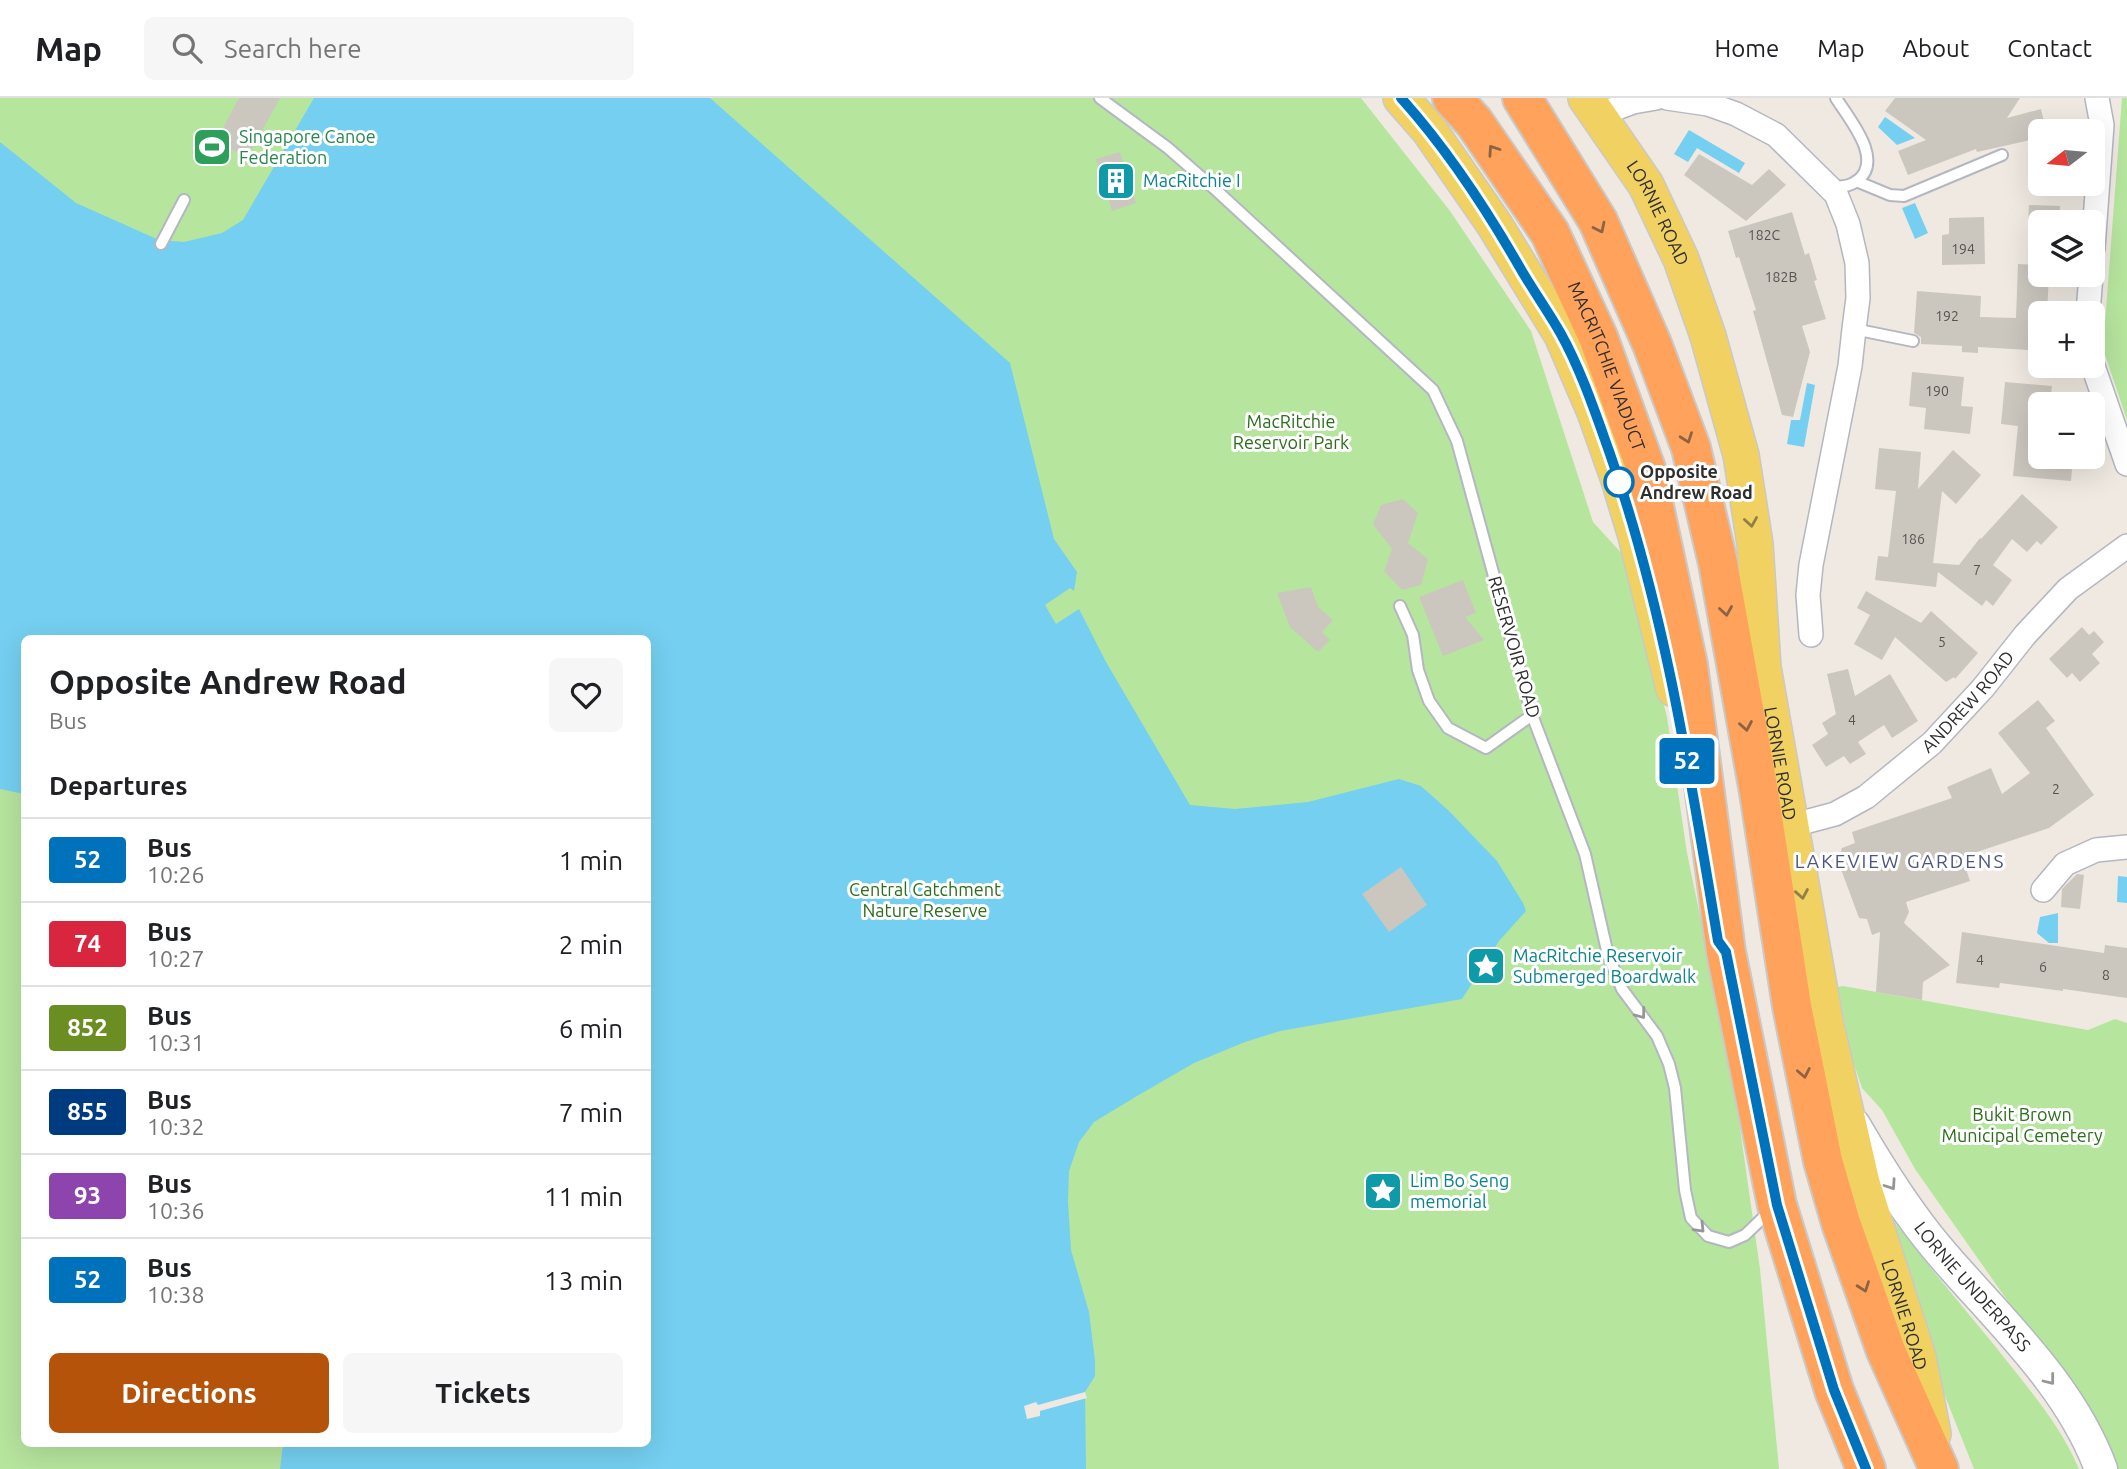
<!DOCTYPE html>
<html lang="en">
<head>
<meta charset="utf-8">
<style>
  body { margin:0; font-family:Ubuntu,sans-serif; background:#f6f6f6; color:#202124; height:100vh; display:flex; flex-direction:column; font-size:26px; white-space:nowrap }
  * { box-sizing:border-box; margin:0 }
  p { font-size:23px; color:#757577 }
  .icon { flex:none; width:38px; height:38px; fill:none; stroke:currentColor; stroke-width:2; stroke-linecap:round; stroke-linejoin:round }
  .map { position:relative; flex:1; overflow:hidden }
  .sheet { position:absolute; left:21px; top:537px; width:630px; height:812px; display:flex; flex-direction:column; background:#fff; border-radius:10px; box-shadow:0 7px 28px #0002 }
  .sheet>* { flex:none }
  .badge { padding:0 14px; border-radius:5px; font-size:24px; line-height:46px }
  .needle { width:46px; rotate:254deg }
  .fabs { position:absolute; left:2028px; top:21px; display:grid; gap:14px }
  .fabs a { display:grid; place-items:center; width:77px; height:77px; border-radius:10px; background:#fff; box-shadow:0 7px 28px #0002; font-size:35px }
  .map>.badge { position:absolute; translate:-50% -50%; box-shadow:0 0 0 4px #fff }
  h2 { padding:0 28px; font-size:26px; line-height:63px }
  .round { display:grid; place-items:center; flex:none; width:74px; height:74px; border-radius:10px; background:#f6f6f6 }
  .head { display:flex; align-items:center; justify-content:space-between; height:119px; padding:0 28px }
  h1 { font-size:33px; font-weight:700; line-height:52px }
  .cta { display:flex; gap:14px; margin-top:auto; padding:14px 28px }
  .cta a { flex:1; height:80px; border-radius:10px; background:#b45309; color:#fff; font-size:28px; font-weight:700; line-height:80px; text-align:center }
  .cta a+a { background:#f6f6f6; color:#202124 }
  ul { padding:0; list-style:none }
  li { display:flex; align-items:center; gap:21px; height:84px; padding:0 28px; border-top:2px solid #e0e0e0 }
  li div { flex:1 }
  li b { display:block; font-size:26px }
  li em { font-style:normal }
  li .badge { min-width:77px; font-weight:700; text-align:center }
  header { display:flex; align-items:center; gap:42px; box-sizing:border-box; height:98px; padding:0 35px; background:#fff; border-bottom:2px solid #e0e0e0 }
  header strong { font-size:33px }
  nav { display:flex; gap:38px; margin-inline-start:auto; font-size:24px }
  .search { width:490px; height:63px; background:#f6f6f6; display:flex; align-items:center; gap:18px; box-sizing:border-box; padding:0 24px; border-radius:10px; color:#757577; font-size:26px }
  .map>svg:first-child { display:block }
  .green { fill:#b6e59e; fill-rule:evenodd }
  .water { fill:#75cff0 }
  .pier { fill:#efe9e1 }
  .building { fill:#cbc7bf }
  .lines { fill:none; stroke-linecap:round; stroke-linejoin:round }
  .lane-casing { stroke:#b4b7c1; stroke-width:14 }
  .street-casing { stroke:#b4b7c1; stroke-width:26 }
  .secondary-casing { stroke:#b4b7c1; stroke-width:35 }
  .primary-casing { stroke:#c9c9c9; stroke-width:38 }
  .highway-casing { stroke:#c9c9c9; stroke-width:42 }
  .lane { stroke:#fff; stroke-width:10 }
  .street { stroke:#fff; stroke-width:23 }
  .secondary { stroke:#fff; stroke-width:32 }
  .primary { stroke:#f2d163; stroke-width:35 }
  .highway { stroke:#ffa35c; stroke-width:38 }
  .oneway { stroke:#8c6343 }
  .oneway2 { stroke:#908048 }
  .oneway3 { stroke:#969696 }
  .line-casing { stroke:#fff; stroke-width:16 }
  .line { stroke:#0072bc; stroke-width:10 }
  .stop-dot { fill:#fff; stroke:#0072bc; stroke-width:3.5 }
  .labels { text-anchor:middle; stroke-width:6; stroke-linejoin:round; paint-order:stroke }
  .number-label { font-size:14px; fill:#555452 }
  .leisure-label { font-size:18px; fill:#27864d; stroke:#fff; text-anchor:start }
  .culture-label { font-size:18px; fill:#0d838f; stroke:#fff; text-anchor:start }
  .street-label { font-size:18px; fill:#2e2e2e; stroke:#fff }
  .park-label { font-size:18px; fill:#2c6e1b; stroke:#fff }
  .stop-label { font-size:18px; font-weight:bold; fill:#2e2e2e; stroke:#fff; text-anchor:start }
  .neighbourhood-label { font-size:19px; letter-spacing:2px; fill:#4d5680; stroke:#fff }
</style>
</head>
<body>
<header>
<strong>Map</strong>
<div class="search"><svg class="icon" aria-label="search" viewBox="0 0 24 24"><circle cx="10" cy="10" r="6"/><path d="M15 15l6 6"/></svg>Search here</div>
<nav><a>Home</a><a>Map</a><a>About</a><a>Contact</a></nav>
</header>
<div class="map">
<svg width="2127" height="1371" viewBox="0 0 2127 1371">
  <rect width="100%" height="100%" fill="#efe9e1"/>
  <!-- green -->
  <path class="green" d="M0,0H1361L1450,113L1531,233L1593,424L1625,459L1667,619L1687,755L1731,967L1760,1171L1779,1371H0ZM24,541H648V1346H24Z
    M2122,0H2127V322L2103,251Z
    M1843,888L2088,932L2115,921L2127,925V1371H2112L2047,1259L1915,1071L1882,1012L1862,990L1850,954L1838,889Z
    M1872,1093C1910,1147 1953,1197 1995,1248C2026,1288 2059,1324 2079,1371H1974L1918,1230Z"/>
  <!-- water -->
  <path class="water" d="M314,0H710L1010,265L1054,441L1077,474L1074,493L1070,490L1045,507L1056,526L1079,511L1106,564L1190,707L1235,711L1308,704L1399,681L1421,688L1449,713L1497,763L1523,805L1526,813L1499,843L1462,901L1280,933L1245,944L1194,965L1137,998L1094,1024L1079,1044L1069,1073L1068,1104L1071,1152L1089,1214L1095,1263V1278L1085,1294L1086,1371H280L283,1346H648V541H24V696L0,691V44L76,105L159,142L184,144L222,135L243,122Z
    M1885,19L1915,40L1897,47L1878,29Z
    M1689,32L1745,65L1739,75L1697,50L1688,64L1674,56Z
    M1915,105L1928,135L1915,141L1902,110Z
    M1807,285L1815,287L1804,349L1787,346L1791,322H1800Z
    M2118,778L2127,779V805L2117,804Z
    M2058,815V845H2049L2037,835L2040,819Z"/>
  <!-- pier -->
  <path class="pier" d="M1085,1294L1087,1300L1040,1313V1318L1027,1321L1024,1308L1036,1304L1038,1307Z"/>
  <!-- building -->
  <path class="building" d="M239,0H280L247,60L216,43Z
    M1895,0H2020L2007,20L2041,11L2045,29L2038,31L2040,40L1977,54L1976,51L1908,77L1898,53L1926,42L1885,13Z
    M1120,54L1136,105L1112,113L1096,61Z
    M1699,56L1752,87L1769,71L1786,87L1746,123L1684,77Z
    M2029,107L2060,108L2059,124H2028Z
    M1792,114L1805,157L1809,155L1817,182L1814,183L1826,221L1802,228L1810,254L1793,319L1782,317L1753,213L1756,212L1739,159L1736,160L1728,133Z
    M1984,119L1985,166L1942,167V137L1949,136V120Z
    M2018,166L2040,167V177H2049L2047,215H2040V227L2029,233V252L1978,249V255L1962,254V248L1921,246V239L1914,235L1917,193L1981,198L1980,219L2016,220Z
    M1912,274L1964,279L1961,308L1973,309L1970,336L1924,331L1926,310L1909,308Z
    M2005,284L2052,288L2050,306H2040V359H2073L2071,383L2013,378L2018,328L2001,326Z
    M1879,350L1921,354L1918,391L1953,352L1981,377L1956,406L1942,393L1933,465L1959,467L1980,440L1981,441L2022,396L2058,429L2041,447L2037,443L2027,454L2012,441L1993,467L2012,482L1993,508L1986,502L1982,508L1938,474L1936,489L1875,482L1878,458L1888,459L1896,393L1875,391Z
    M1403,401L1418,415L1408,445L1428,461L1421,487L1402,492L1384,473L1392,451L1373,426L1381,407Z
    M1463,482L1476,515L1465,519L1484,542L1443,558L1419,499Z
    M1311,489L1318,509L1333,522L1322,534L1330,542L1318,554L1290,529L1277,495Z
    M1866,493L1921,525L1931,513L1978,555L1955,581L1954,579L1946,584L1895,539L1882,562L1854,546L1870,517L1857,510Z
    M2082,529L2089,537L2094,533L2104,544L2092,556L2100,565L2080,584L2072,575L2067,580L2049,561Z
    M1848,571L1855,598L1890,576L1918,623L1892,640L1884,627L1858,644L1866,656L1850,666L1844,658L1826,669L1812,647L1828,636L1822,625L1836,616L1827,576Z
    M2038,602L2055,623L2046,630L2094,697L2049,730L1962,759L1970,783L1906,804L1909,814L1904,825L1950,867L1923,884L1922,902L1876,894L1880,834L1872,837L1867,821L1859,820L1838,763L1842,750L1855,745L1852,734L1952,700L1947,689L1991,670L2002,696L2030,675L1998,635Z
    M1401,769L1427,807L1389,834L1362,796Z
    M2077,776L2084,777L2080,811L2061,809L2062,791Z
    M1962,834L2104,855L2105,847L2127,850V900L2063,891V893L2000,885L1999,890L1956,885Z"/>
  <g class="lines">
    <defs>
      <path id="lane" d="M1100,0L1168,50L1217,93L1433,292L1457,343L1532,617L1585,756L1608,857L1622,891L1657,938L1669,966L1675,990L1685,1092L1691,1120L1708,1138L1729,1144L1745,1137L1771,1112
        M1856,83L1890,97L1904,98L2002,57
        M1830,87C1840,90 1848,89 1857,83C1885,62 1849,21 1836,0
        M161,146L184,102
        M1854,231L1913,243
        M1400,508L1413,537L1418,572L1429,603L1448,630L1486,650L1532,617"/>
      <g id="street">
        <path d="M1667,0L1708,6L1736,16L1776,37L1836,96L1848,126L1857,165L1858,200L1854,231L1850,268L1811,467L1808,497L1811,537"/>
        <path d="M1598,17L1633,4L1656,0"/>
        <path d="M2093,150L2102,27L2097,0"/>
        <path d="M2088,215L2091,177"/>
        <path d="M2093,268L2127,366"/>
        <path id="s1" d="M1790,728L1835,716L1866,699L1932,645L1983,590L2025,537L2068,491L2127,448"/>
        <path d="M2043,792L2065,766L2096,752L2127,749"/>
      </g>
      <g id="secondary">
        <path id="s2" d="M1854,1027C1879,1070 1905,1112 1937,1150C1996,1220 2069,1284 2101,1371"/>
      </g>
      <g id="primary">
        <path d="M1401,0L1429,32L1494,126L1562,237L1595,314L1619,382L1636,438L1674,591"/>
        <path id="s3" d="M1586,0L1646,87L1681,161L1708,238L1741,357L1755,446L1763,569L1826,928L1862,1085L1918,1259L1933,1336"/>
      </g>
      <g id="highway">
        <path id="s4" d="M1452,0L1474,24L1550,135L1598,239L1646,371L1688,567L1726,854L1777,1107L1834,1292L1866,1371"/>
        <path d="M1522,0L1598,123L1652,246L1691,350L1718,465L1759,694L1792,908L1823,1063L1841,1125L1886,1253L1939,1371"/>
      </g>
    </defs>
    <!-- lane casing -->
    <use href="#lane" class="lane-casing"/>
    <!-- street casing -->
    <use href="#street" class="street-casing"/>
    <!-- secondary casing -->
    <use href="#secondary" class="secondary-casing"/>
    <!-- primary casing -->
    <use href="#primary" class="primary-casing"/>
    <!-- highway casing -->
    <use href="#highway" class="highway-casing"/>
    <!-- lane -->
    <use href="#lane" class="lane"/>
    <!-- street -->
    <use href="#street" class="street"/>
    <!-- secondary -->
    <use href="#secondary" class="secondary"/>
    <!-- primary -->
    <use href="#primary" class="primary"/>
    <!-- highway -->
    <use href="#highway" class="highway"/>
  </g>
  <!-- one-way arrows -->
  <defs><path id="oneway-chevron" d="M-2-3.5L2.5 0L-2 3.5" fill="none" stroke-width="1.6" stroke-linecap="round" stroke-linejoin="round" transform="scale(1.75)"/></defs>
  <g class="oneway">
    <use href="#oneway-chevron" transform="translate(1493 52) rotate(-124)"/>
    <use href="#oneway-chevron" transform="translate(1600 130) rotate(64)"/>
    <use href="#oneway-chevron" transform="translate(1687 340) rotate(70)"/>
    <use href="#oneway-chevron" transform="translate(1726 513) rotate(81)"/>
    <use href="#oneway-chevron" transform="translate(1746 628) rotate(80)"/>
    <use href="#oneway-chevron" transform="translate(1804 975) rotate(79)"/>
    <use href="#oneway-chevron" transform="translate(1864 1189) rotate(70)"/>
  </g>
  <g class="oneway2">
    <use href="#oneway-chevron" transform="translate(1751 424) rotate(81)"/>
    <use href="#oneway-chevron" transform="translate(1802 796) rotate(80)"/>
  </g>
  <g class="oneway3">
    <use href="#oneway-chevron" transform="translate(1641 916) rotate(53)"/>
    <use href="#oneway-chevron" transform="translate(1891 1087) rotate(56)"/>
    <use href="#oneway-chevron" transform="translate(1700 1130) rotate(46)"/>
    <use href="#oneway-chevron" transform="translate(2050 1282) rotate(52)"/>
  </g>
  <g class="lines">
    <defs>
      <path id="line" d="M1401,0C1447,51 1485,109 1519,168C1532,191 1548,213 1561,236C1581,272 1595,314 1609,353C1665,512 1690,678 1718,843L1726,854L1777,1107L1834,1292L1866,1371"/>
    </defs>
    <!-- line casing -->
    <use href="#line" class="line-casing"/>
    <!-- line -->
    <use href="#line" class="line"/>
  </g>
  <!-- icons -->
  <defs>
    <symbol id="stadium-square" viewBox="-11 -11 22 22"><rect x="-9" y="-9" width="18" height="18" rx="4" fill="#2e9e5b" stroke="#fff"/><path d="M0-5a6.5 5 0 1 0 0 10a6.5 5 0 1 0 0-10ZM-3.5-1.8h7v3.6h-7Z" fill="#fff"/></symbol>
    <symbol id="building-square" viewBox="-11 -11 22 22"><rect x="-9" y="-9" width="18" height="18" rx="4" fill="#0f9aa8" stroke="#fff"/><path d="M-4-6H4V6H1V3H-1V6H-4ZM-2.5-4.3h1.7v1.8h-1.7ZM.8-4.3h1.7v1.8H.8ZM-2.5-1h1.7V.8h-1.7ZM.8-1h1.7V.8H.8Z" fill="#fff"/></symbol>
    <symbol id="sight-square" viewBox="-11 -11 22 22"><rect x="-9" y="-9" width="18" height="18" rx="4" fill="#0f9aa8" stroke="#fff"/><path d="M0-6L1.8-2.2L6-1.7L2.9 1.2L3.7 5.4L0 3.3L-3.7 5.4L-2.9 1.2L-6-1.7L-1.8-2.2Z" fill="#fff"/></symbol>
  </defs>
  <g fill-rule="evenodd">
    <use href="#stadium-square" x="190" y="27" width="44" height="44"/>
    <use href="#building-square" x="1094" y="61" width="44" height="44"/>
    <use href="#sight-square" x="1464" y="846" width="44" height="44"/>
    <use href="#sight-square" x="1361" y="1071" width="44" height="44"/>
  </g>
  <!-- markers -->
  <circle class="stop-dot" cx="1619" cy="384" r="14"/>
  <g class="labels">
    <!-- number labels -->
    <g class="number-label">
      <text x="1764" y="142">182C</text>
      <text x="1963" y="156">194</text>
      <text x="1781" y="184">182B</text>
      <text x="1947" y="223">192</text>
      <text x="1937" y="298">190</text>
      <text x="1913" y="446">186</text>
      <text x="1977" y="477">7</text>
      <text x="1942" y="549">5</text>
      <text x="1852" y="627">4</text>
      <text x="2056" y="696">2</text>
      <text x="1980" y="867">4</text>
      <text x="2043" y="874">6</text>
      <text x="2106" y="882">8</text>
    </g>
    <!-- leisure labels -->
    <g class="leisure-label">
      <text x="239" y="45">Singapore Canoe<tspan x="239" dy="21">Federation</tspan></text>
    </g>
    <!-- culture labels -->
    <g class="culture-label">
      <text x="1143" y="89">MacRitchie I</text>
      <text x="1513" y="864">MacRitchie Reservoir<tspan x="1513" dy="21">Submerged Boardwalk</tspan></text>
      <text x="1410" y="1089">Lim Bo Seng<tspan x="1410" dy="21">memorial</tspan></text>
    </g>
    <!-- street labels -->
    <g class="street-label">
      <text dy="6" stroke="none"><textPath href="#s3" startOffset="136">LORNIE ROAD</textPath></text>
      <text dy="6" stroke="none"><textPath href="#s4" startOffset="312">MACRITCHIE VIADUCT</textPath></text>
      <text transform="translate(1514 549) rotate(74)" y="6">RESERVOIR ROAD</text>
      <text dy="6" stroke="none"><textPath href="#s1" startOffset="222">ANDREW ROAD</textPath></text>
      <text dy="6" stroke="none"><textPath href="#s3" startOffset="704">LORNIE ROAD</textPath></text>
      <text dy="6" stroke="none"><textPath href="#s2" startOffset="201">LORNIE UNDERPASS</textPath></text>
      <text dy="6" stroke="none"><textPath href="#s3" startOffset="1270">LORNIE ROAD</textPath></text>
    </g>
    <!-- park labels -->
    <g class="park-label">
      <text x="1291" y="330">MacRitchie<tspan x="1291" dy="21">Reservoir Park</tspan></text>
      <text x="925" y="798">Central Catchment<tspan x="925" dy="21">Nature Reserve</tspan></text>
      <text x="2022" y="1023">Bukit Brown<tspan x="2022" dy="21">Municipal Cemetery</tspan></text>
    </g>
    <!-- stop labels -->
    <g class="stop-label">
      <text x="1640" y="380">Opposite<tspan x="1640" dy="21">Andrew Road</tspan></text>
    </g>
    <!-- neighbourhood labels -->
    <g class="neighbourhood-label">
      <text x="1900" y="770">LAKEVIEW GARDENS</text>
    </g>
  </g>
</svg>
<div class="fabs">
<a><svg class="needle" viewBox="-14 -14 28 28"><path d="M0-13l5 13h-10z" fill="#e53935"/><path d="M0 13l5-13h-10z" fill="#757577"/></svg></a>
<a><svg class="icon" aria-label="layers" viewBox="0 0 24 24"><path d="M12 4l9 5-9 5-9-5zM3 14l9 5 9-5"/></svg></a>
<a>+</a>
<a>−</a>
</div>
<b class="badge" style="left:1687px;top:663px;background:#0072bc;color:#fff">52</b>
<section class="sheet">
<div class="head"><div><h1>Opposite Andrew Road</h1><p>Bus</p></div><a class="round"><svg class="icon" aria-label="heart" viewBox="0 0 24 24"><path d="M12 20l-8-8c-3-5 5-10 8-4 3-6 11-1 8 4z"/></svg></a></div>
<h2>Departures</h2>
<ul>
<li><span class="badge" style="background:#0072bc;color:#fff">52</span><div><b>Bus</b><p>10:26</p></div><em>1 min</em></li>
<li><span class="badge" style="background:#d7263d;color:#fff">74</span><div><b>Bus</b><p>10:27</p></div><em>2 min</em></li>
<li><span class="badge" style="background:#6b8e23;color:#fff">852</span><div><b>Bus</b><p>10:31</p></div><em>6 min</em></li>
<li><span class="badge" style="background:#003b80;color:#fff">855</span><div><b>Bus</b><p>10:32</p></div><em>7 min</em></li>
<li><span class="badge" style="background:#8e44ad;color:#fff">93</span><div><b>Bus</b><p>10:36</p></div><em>11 min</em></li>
<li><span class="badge" style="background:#0072bc;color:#fff">52</span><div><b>Bus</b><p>10:38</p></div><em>13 min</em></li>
</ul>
<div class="cta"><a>Directions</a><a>Tickets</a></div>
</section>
</div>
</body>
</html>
